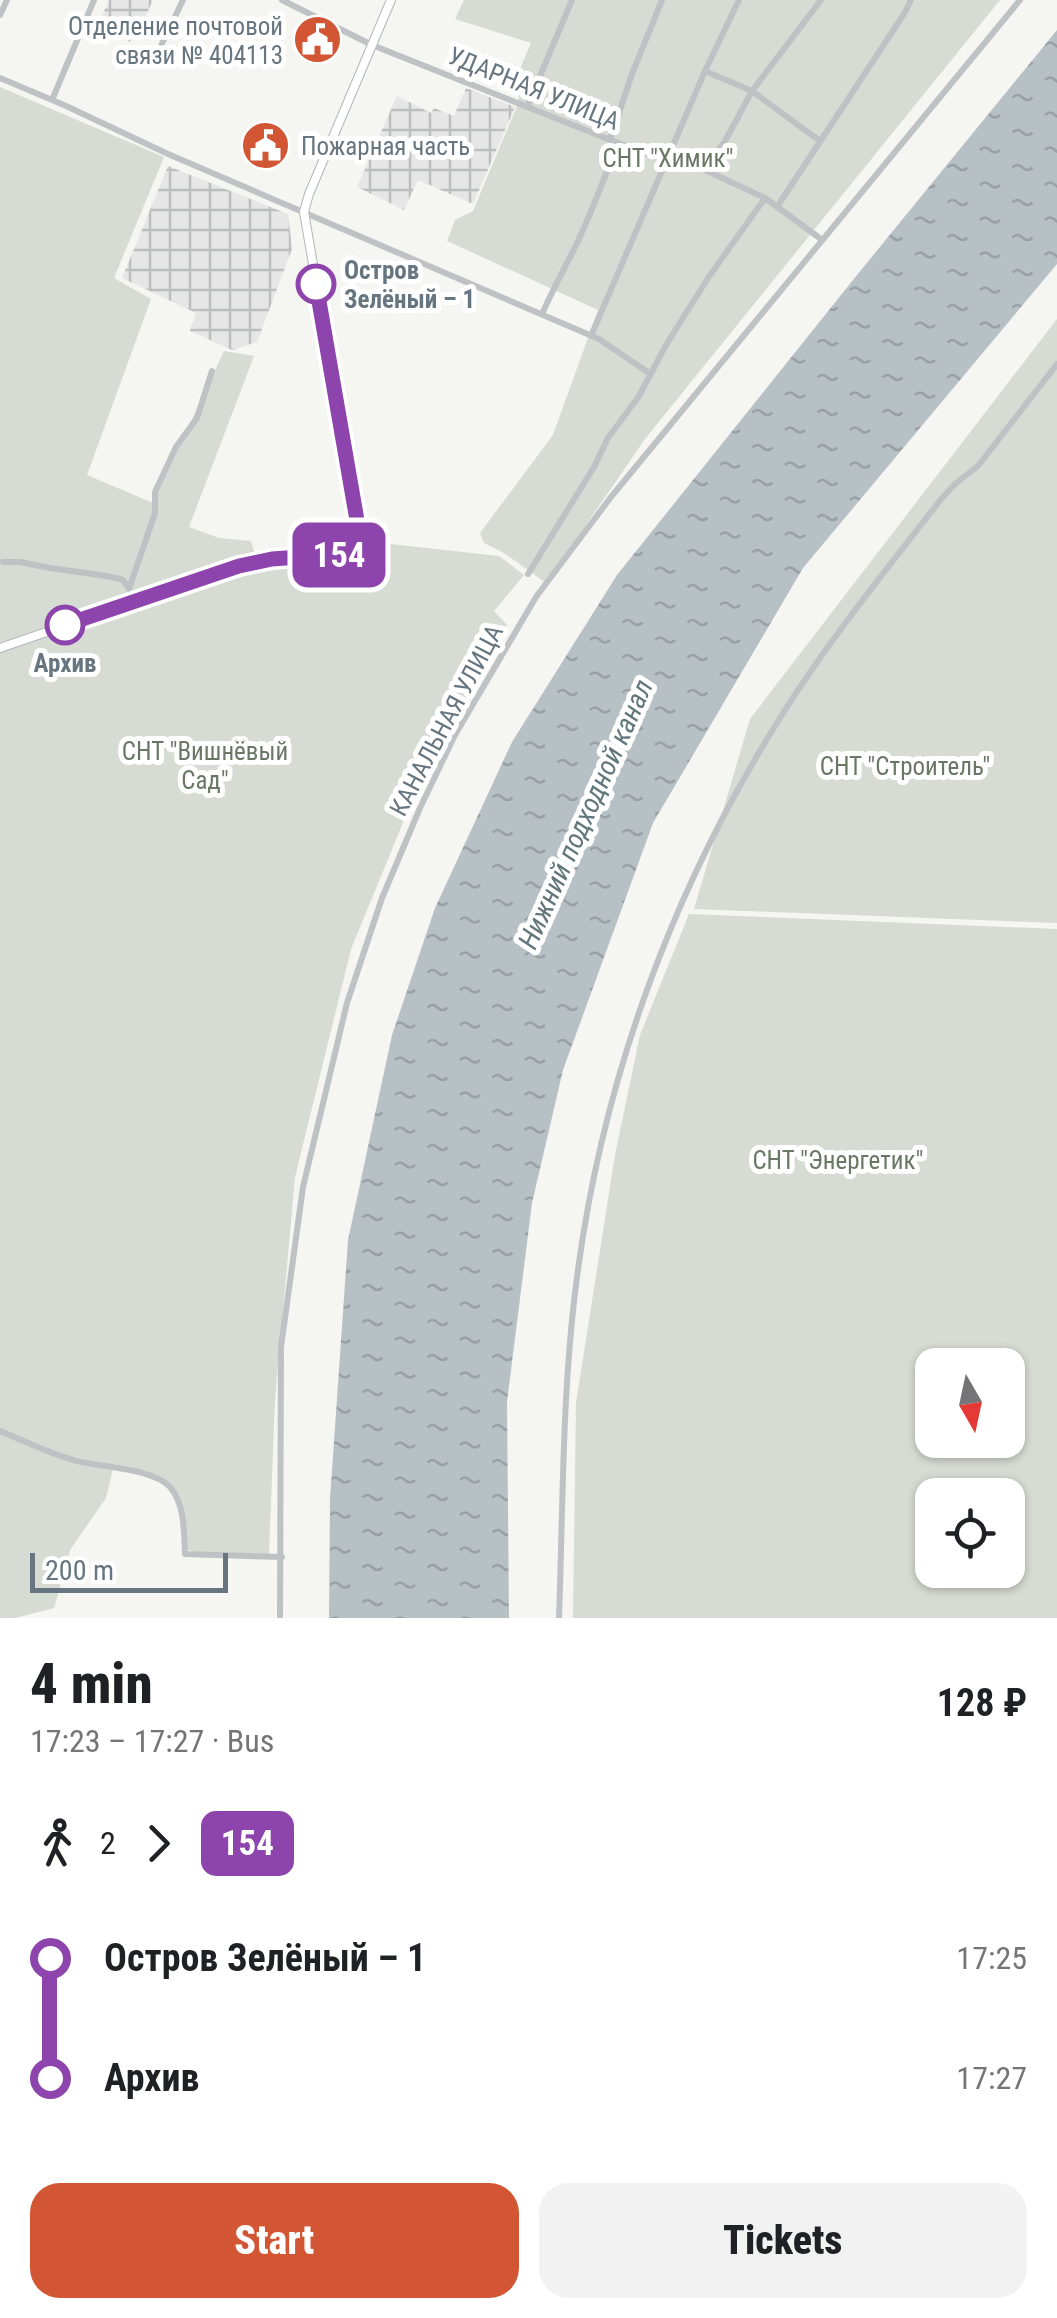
<!DOCTYPE html>
<html lang="en">
<head>
<meta charset="utf-8">
<style>
  body { margin:0; font-family:"Roboto Condensed",sans-serif; background:#f2f2f2; color:#202124; height:100vh; display:flex; flex-direction:column; font-size:38px; white-space:nowrap }
  * { box-sizing:border-box; margin:0 }
  p { font-size:32px; color:#757577 }
  .icon { flex:none; width:55px; height:55px; fill:none; stroke:currentColor; stroke-width:2; stroke-linecap:round; stroke-linejoin:round }
  .map { position:relative; height:1618px; overflow:hidden }
  .panel { display:flex; flex-direction:column; background:#fff; flex:1 }
  .panel>* { flex:none }
  .badge { padding:0 20px; border-radius:15px; font-size:35px; line-height:65px }
  .needle { width:65px; rotate:171deg }
  .fabs { position:absolute; left:915px; top:1348px; display:grid; gap:20px }
  .fabs a { display:grid; place-items:center; width:110px; height:110px; border-radius:20px; background:#fff; box-shadow:0 2px 8px #0004; font-size:50px }
  .scale { position:absolute; left:30px; bottom:25px; width:198px; box-sizing:border-box; padding-left:10px; border:5px solid #66757f; border-top:0; font-size:28px; line-height:35px; white-space:nowrap; color:#66757f; -webkit-text-stroke:8px #fff; paint-order:stroke }
  .map>.badge { position:absolute; translate:-50% -50%; box-shadow:0 0 0 5px #fff }
  .legs { display:flex; align-items:center; gap:15px; height:110px; padding:0 30px; font-size:32px }
  .legs p { margin-inline-start:auto }
  .overview { display:flex; align-items:center; justify-content:space-between; height:170px; padding:0 30px }
  h1 { font-size:55px; font-weight:800; line-height:75px }
  .primary-button { display:flex; gap:20px; margin-top:auto; padding:20px 30px }
  .primary-button a { flex:1; height:115px; border-radius:30px; background:#d25634; color:#fff; font-size:40px; font-weight:800; line-height:115px; text-align:center }
  .primary-button a+a { background:#f2f2f2; color:#202124 }
  ul { padding:0 30px; list-style:none }
  li { display:flex; align-items:center; gap:35px; height:120px; font-size:38px }
  li i { display:grid; place-items:center; width:15px; height:100%; margin:0 12px; background:currentColor }
  li i::after { content:''; width:25px; height:25px; margin:-12px; border:8px solid; border-radius:50%; background:#fff }
  li p { margin-inline-start:auto }
  li:first-child i { background:linear-gradient(#0000 50%,currentColor 0) }
  li:last-child i { background:linear-gradient(currentColor 50%,#0000 0) }
  .map>svg:first-child { display:block }
  .industrial { fill:url(#industrial-grid) }
  .garden { fill:#d6dbd3; fill-rule:evenodd }
  .water { fill:url(#water-ripples) }
  .lines { fill:none; stroke-linecap:round; stroke-linejoin:round }
  .secondary-casing { stroke:#b1b6b9; stroke-width:10 }
  .street { stroke:#bec2c5; stroke-width:6 }
  .secondary { stroke:#fff; stroke-width:8 }
  .line-1-casing { stroke:#fff; stroke-width:22 }
  .line-1 { stroke:#8e44ad; stroke-width:15 }
  .stop-1-dot { fill:#fff; stroke:#8e44ad; stroke-width:5 }
  .labels { text-anchor:middle; stroke-width:10; stroke-linejoin:round; paint-order:stroke }
  .poi-label { font-size:25px; fill:#66757f; stroke:#fff; text-anchor:end }
  .street-label { font-size:25px; fill:#66757f; stroke:#fff }
  .park-label { font-size:25px; fill:#697765; stroke:#fff }
  .stop-label { font-size:25px; font-weight:bold; fill:#66757f; stroke:#fff; text-anchor:start }
  .water-label { font-size:28px; font-style:italic; fill:#62767c; stroke:#fff }
</style>
</head>
<body>
<div class="map">
<svg width="1057" height="1618" viewBox="0 0 1057 1618">
  <defs>
    <pattern id="industrial-grid" width="8" height="8" patternUnits="userSpaceOnUse" patternTransform="scale(2.5)"><rect width="8" height="8" fill="#e5e6e5"/><path d="M0 4h8M4 0v8" fill="none" stroke="#bdbfbf"/></pattern>
    <pattern id="water-ripples" width="26" height="14" patternUnits="userSpaceOnUse" patternTransform="scale(2.5)"><rect width="26" height="14" fill="#b7c1c5"/><path d="M2 4q2-2 4 0t4 0M15 11q2-2 4 0t4 0" fill="none" stroke="#99a1a5"/></pattern>
  </defs>
  <rect width="100%" height="100%" fill="#f5f5f1"/>
  <!-- industrial -->
  <path class="industrial" d="M109,0H153L137,35L133,34L130,42L97,27Z
    M466,88L515,107L473,204L418,180L404,210L357,187L397,96L431,113L434,108L454,116Z
    M168,166L288,214L292,249L257,342L232,350L190,331L196,313L122,278Z"/>
  <!-- garden -->
  <path class="garden" d="M464,0H1000L645,439L546,583L504,553L484,543L480,533L553,435L598,310L447,241L455,220L473,211L517,106L519,96L510,92L531,43L455,19Z
    M0,87L164,157L114,278L151,299L87,475L153,503L224,351L254,356L189,527L219,538L251,541L258,566L331,561L345,556L364,541L499,556L524,575L494,611L507,625L416,791L351,949L295,1177L275,1399L269,1554L201,1553L183,1549C178,1489 178,1475 114,1464L106,1498L70,1550L54,1608L15,1618H0Z
    M1057,319V923L694,909L750,719Z
    M689,914L1057,929V1618H573L576,1403L615,1155L640,1035ZM932,1365H1008V1440H932ZM932,1495H1008V1570H932Z"/>
  <!-- water -->
  <path class="water" d="M1057,30V264L803,568L653,823L563,1070L532,1203L507,1402L509,1618H329L330,1499L348,1240L392,1035L435,908L512,742L617,575L857,275Z"/>
  <g class="lines">
    <defs>
      <path id="secondary" d="M0,648L239,566L272,559L341,555L354,547L358,526L304,212L309,194L391,0"/>
    </defs>
    <!-- secondary casing -->
    <use href="#secondary" class="secondary-casing"/>
    <!-- street -->
    <path class="street" d="M282,0L372,45L618,143L667,161L699,167L765,198L821,239
      M0,15L7,0
      M157,54L183,0
      M705,71L752,91L820,141
      M0,78L64,105L168,154L599,339L649,373
      M52,100L94,0
      M527,107L572,0
      M610,140L632,74L662,0
      M704,169L725,141L752,91L821,0
      M777,207L904,14L911,0
      M542,314C553,289 566,266 578,241C593,209 605,176 618,143
      M591,336L705,71L739,0
      M3,562H20L50,568L107,576L123,580L129,589L155,513V492L176,447L197,418L212,371
      M528,574L594,467L608,438L639,396L666,345L708,278L765,198
      M0,1431C24,1441 48,1453 73,1460C99,1468 151,1467 170,1487C185,1504 184,1533 185,1554L282,1557
      M280,1618L281,1347L303,1187L347,1003L382,898L420,808L455,735L536,597L611,497L1020,0
      M559,1618C563,1507 562,1395 576,1285C601,1083 672,890 780,718C828,641 886,570 942,498L955,484L978,466L1057,364"/>
    <!-- secondary -->
    <use href="#secondary" class="secondary"/>
  </g>
  <g class="lines">
    <defs>
      <path id="line-1" d="M65,625L239,566L272,559L341,554L354,547L358,526L316,284"/>
    </defs>
    <!-- line-1 casing -->
    <use href="#line-1" class="line-1-casing"/>
    <!-- line-1 -->
    <use href="#line-1" class="line-1"/>
  </g>
  <!-- icons -->
  <defs>
    <symbol id="civic-disc" viewBox="-11 -11 22 22"><circle r="9.5" fill="#d25634" stroke="#fff"/><path d="M-.6-6.5H3V-4.5H.6V-3L4-1V1h2V6H-6V1h2V-1L-.6-3ZM-1.2 2.5V6h2.4V2.5Z" fill="#fff"/></symbol>
  </defs>
  <g fill-rule="evenodd">
    <use href="#civic-disc" x="290" y="12" width="55" height="55"/>
    <use href="#civic-disc" x="238" y="118" width="55" height="55"/>
  </g>
  <!-- markers -->
  <g class="stop-1-dot">
    <circle cx="316" cy="284" r="18"/>
    <circle cx="65" cy="625" r="18"/>
  </g>
  <g class="labels">
    <!-- poi labels -->
    <g class="poi-label">
      <text x="283" y="35">Отделение почтовой<tspan x="283" dy="29">связи № 404113</tspan></text>
      <text x="301" y="155" text-anchor="start">Пожарная часть</text>
    </g>
    <!-- street labels -->
    <g class="street-label">
      <text transform="translate(534 88) rotate(22)" y="9">УДАРНАЯ УЛИЦА</text>
      <text transform="translate(446 720) rotate(-62)" y="9">КАНАЛЬНАЯ УЛИЦА</text>
    </g>
    <!-- park labels -->
    <g class="park-label">
      <text x="668" y="167">СНТ "Химик"</text>
      <text x="205" y="760">СНТ "Вишнёвый<tspan x="205" dy="29">Сад"</tspan></text>
      <text x="905" y="775">СНТ "Строитель"</text>
      <text x="838" y="1169">СНТ "Энергетик"</text>
    </g>
    <!-- stop labels -->
    <g class="stop-label">
      <text x="344" y="279">Остров<tspan x="344" dy="29">Зелёный – 1</tspan></text>
      <text x="65" y="672" text-anchor="middle">Архив</text>
    </g>
    <!-- water labels -->
    <g class="water-label">
      <text transform="translate(585 814) rotate(-66)" y="10">Нижний подходной канал</text>
    </g>
  </g>
</svg>
<div class="fabs">
<a><svg class="needle" viewBox="-14 -14 28 28"><path d="M0-13l5 13h-10z" fill="#e53935"/><path d="M0 13l5-13h-10z" fill="#757577"/></svg></a>
<a><svg class="icon" aria-label="locate" viewBox="0 0 24 24"><circle cx="12" cy="12" r="6"/><path d="M12 2v4M12 18v4M2 12h4M18 12h4"/></svg></a>
</div>
<div class="scale">200 m</div>
<b class="badge" style="left:339px;top:555px;background:#8e44ad;color:#fff">154</b>
</div>
<section class="panel">
<div class="overview"><div><h1>4 min</h1><p>17:23 – 17:27 · Bus</p></div><b>128 ₽</b></div>
<div class="legs"><svg class="icon" aria-label="walk" viewBox="0 0 24 24"><circle cx="13" cy="4" r="2"/><path d="M13 8l-2 6 4 7M11 14l-3 7M7 12l3-4h3l4 4"/></svg>2<svg class="icon" aria-label="forward" viewBox="0 0 24 24"><path d="M9 5l7 7-7 7"/></svg><b class="badge" style="background:#8e44ad;color:#fff">154</b></div>
<ul>
<li><i style="color:#8e44ad"></i><b>Остров Зелёный – 1</b><p>17:25</p></li>
<li><i style="color:#8e44ad"></i><b>Архив</b><p>17:27</p></li>
</ul>
<div class="primary-button"><a>Start</a><a>Tickets</a></div>
</section>
</body>
</html>
